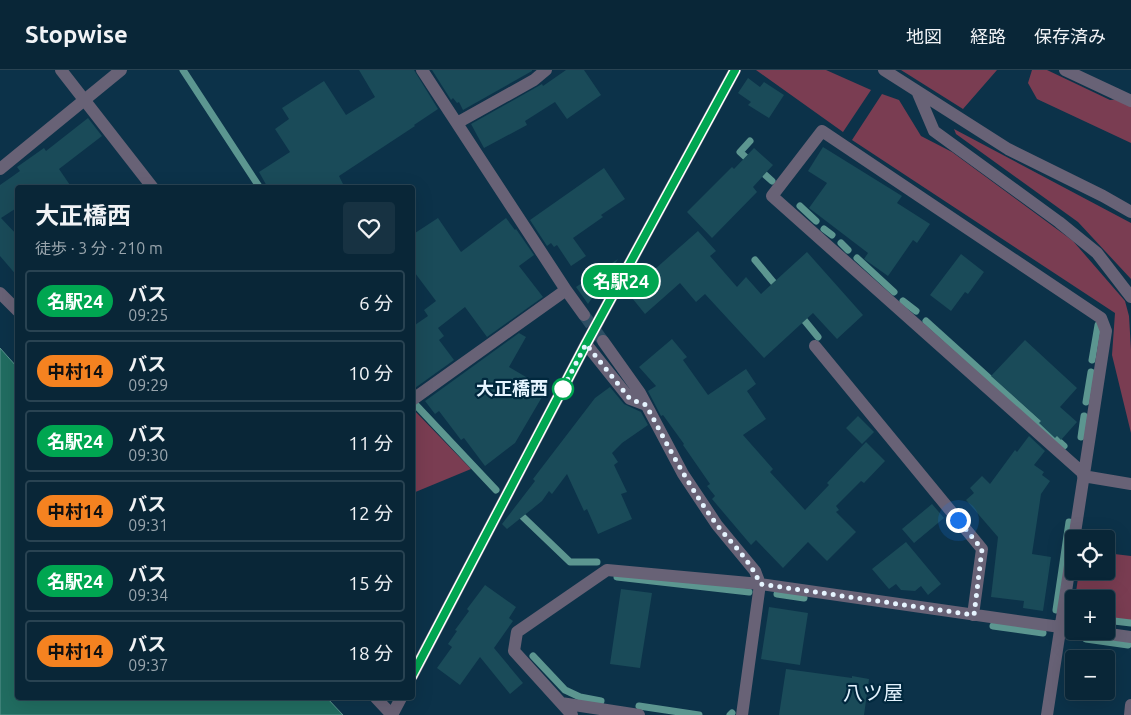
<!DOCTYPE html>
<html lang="ja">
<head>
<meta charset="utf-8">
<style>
  body { margin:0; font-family:Ubuntu,"Noto Sans JP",sans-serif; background:#173242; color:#f1f3f6; height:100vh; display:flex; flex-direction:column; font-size:19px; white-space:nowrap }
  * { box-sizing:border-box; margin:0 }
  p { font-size:16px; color:#99a5ad }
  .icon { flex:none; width:28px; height:28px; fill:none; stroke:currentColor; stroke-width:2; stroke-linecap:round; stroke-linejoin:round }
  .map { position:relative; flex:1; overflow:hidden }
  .drawer { position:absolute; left:15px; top:115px; width:400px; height:515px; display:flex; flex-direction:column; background:#092637; border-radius:5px; box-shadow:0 5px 20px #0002,0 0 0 1px #294352 }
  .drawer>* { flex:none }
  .badge { padding:0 10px; border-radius:16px; font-size:18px; line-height:32px }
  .controls { position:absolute; left:1065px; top:460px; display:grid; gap:10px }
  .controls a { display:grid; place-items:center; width:50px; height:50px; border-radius:5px; background:#092637; box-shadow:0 5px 20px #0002,0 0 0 1px #294352; font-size:25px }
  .you { position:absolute; width:25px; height:25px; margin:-12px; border:4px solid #fff; border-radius:50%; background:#1a73e8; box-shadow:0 0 0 8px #1a73e833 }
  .map>.badge { position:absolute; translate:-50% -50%; box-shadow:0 0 0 2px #fff }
  .round { display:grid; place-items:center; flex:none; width:52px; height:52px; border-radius:5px; background:#173242 }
  .head { display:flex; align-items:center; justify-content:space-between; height:85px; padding:0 20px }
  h1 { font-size:24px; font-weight:700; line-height:38px }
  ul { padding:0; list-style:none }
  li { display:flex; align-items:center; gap:15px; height:62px; margin:0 10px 8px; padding:0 10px; border:2px solid #294352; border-radius:5px }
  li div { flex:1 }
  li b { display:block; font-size:19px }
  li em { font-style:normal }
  li .badge { min-width:55px; font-weight:700; text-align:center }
  header { display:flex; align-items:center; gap:30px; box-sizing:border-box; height:70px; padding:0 25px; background:#092637; border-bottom:1px solid #294352 }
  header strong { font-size:24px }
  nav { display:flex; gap:28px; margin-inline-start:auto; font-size:18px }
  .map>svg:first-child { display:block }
  .green { fill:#7a3d52 }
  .water { fill:#216d61; stroke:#5c9690 }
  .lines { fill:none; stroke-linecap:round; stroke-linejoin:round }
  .stream { stroke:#5c9690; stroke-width:7 }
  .building { fill:#1a4b59 }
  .minor-tunnel { stroke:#2d4f64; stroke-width:12; stroke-dasharray:12 6; stroke-linecap:butt }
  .minor { stroke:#686276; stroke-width:12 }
  .line-casing { stroke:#fff; stroke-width:11 }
  .line { stroke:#00a651; stroke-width:8 }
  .walk { stroke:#e5f4ff; stroke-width:5; stroke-dasharray:0 9 }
  .stop-dot { fill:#fff; stroke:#00a651; stroke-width:2.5 }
  .labels { text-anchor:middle; stroke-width:4.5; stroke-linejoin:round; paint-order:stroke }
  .stop-label { font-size:18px; font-weight:bold; fill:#e5f4ff; stroke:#01283e; text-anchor:end }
  .quarter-label { font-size:20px; fill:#e5f4ff; stroke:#01283e }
</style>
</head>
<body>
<header>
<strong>Stopwise</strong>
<nav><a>地図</a><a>経路</a><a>保存済み</a></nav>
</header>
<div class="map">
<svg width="1131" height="645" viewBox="0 0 1131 645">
  <rect width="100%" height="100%" fill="#0c3249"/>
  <!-- green -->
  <path class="green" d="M756,0H826L871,20L843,62Z
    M901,0H997L963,39Z
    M1032,0H1047L1110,30L1131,28V73L1037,29L1028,13Z
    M882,24L899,30L921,66L952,82L1073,171L1125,231L1129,246L1131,280V363L1112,285L1115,243L852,70Z
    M954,59L1131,153V209L1078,152L956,64Z
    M412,338L471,399L413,423H412Z
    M1106,483L1131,486V551L1106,548V529H1075L1079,501H1106Z"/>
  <!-- water -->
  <path class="water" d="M0,278L17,297L18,628H327L343,645H0Z"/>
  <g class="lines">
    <!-- stream -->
    <path class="stream" d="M183,0L260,118
      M750,71L740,82L772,111
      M800,136L816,151
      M824,159L832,165
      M841,173L848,180
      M857,188L894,222
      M755,190L779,219
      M903,231L916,241
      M800,245L818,267
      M926,251L1064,376
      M1092,290L1098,255
      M1086,332L1091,302
      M415,334L496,420
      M1081,367L1084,346
      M523,447L570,492H597
      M617,507L749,522
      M777,524L804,528
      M1056,540L1069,452
      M1114,551L1131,553
      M993,556L1043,563
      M1086,569L1128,575
      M533,586L565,620L580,627L601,631
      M639,636L699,645
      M730,645L732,643"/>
  </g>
  <!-- building -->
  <path class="building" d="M359,0H414L438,39L414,55L415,56L339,106L345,118H268L259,102L290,82L275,59L289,49L282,38L324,11L346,45L375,27Z
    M432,0H532V1L463,40L459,32L457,33L453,28L451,30Z
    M566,0H584L601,25L567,49L555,32L525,51L527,55L484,78L471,54L542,14L543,16Z
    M748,8L760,17L764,12L784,25L769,48L748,35L751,32L738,23Z
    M88,48L102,66L59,99L72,118H18V137L1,148L18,166V207L0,186V115L20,101L17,97L44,78L46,81Z
    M823,77L902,126L897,133L930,154L917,173L913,170L888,206L864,189L868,183L809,138L827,113L808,101Z
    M754,78L773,95L753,117L757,122L712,168L687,142L732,97L734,99Z
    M604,98L625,129L601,145L603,147L573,168L586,186L571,196L557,175L554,177L551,173L547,176L530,150Z
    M438,148L461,182L506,148L515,160L516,159L534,185L519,196L543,227L487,267L465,237L438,258L444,266L439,270L454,290L415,318L412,315V257L428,246L424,240L436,231L412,199V165Z
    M698,161L716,181L710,186L737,217L746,207L761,224L807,182L863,245L837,269L813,243L764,288L705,224L696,232L680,213L645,244L628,223Z
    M961,184L984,202L968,224L965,222L951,241L930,225Z
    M618,189L588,234L576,217Z
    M519,263L526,267L509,297L543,317L539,325L542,327L515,373L485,396L464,368L461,370L439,341L435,344L425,331Z
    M672,269L687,287L683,290L708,325L746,299L756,314L747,321L766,349L743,365L773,399L770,402L805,440L829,415L827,413L866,372L885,391L864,413L861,411L836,436L839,440L836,442L856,462L827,491L808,472L783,498L756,470L751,475L712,429L715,426L707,416L710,414L683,375L684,374L663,345L661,346L648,321L656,316L639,297Z
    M1025,270L1077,318L1060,337L1077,352L1061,370L1057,366L1055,368L1039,353L1041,351L991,306Z
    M610,317L624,334L641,342L648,355L622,373L612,383L618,392L614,395L627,422L621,424L632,449L598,464L587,439L584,441L567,404L552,424L549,421L542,431L507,459L502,454L535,411L533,409L595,328Z
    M858,346L874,362L862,374L846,358Z
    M1029,366L1045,381L1034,395L1044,402L1042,405L1050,411L1041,424L1032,484L1051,487L1043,541L1023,538L1024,531L991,527L998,467L966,430L974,423L970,418L982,406L990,414L1015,380L1017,382Z
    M932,434L944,448L914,473L902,459Z
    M906,472L941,514L928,525L921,516L915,521L901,520L896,514L889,519L872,499Z
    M485,515L516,537L509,548L513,551L494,578L523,613L510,624L480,587L460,615L437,598L452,577L448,574L457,561L455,560L469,541L467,539Z
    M621,519L652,523L640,598L610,594Z
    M769,537L808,543L800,595L761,589Z
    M786,599L852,608V606L869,609L864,645H779Z"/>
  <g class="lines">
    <!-- minor-tunnel -->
    <path class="minor-tunnel" d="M584,245L603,271"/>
    <!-- minor -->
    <path class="minor" d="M61,0L153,118
      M422,0L566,220L584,245
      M884,0L1008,79L1103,126L1131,142
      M1065,0L1131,31
      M917,21L934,61L1059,152L1097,183L1131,227
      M457,53L534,10L546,0
      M0,99L121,0
      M0,223L18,241
      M603,271L640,323L683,404L717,455L755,501L760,514L742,645
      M586,274L630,329L646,335
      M815,276L982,479L973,545
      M412,330L566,220
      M1083,406L1131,414
      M1088,561L1131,567
      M412,606L586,274L735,0
      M376,628L392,645
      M561,633L639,645
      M392,645L401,628
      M572,645L514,581L517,562L607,500L760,514L1074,559
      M1047,645L1106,261L1101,248L822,61L772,126L1084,404
      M1130,645L1131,635"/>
  </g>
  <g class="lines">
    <defs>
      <path id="line" d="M412,606L586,274L735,0"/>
    </defs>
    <!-- line casing -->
    <use href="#line" class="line-casing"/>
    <!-- line -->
    <use href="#line" class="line"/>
    <!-- walk -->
    <path class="walk" d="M563,319L559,326L586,274L630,329L646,335C668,376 689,417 717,455C732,474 751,491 760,514L974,545L982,479L958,450"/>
  </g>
  <!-- markers -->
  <circle class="stop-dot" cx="563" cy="319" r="10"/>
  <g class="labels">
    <!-- stop labels -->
    <g class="stop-label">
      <text x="548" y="325">大正橋西</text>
    </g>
    <!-- quarter labels -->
    <g class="quarter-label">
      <text x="873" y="630">八ツ屋</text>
    </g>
  </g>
</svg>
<div class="controls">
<a><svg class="icon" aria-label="locate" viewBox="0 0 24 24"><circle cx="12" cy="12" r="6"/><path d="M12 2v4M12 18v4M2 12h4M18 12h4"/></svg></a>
<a>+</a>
<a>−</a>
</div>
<div class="you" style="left:958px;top:450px"></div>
<b class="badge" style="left:621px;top:211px;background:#00a651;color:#fff">名駅24</b>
<section class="drawer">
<div class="head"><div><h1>大正橋西</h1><p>徒歩 · 3 分 · 210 m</p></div><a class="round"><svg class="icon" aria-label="heart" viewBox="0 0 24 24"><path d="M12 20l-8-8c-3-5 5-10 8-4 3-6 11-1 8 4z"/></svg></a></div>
<ul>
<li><span class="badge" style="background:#00a651;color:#fff">名駅24</span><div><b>バス</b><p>09:25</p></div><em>6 分</em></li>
<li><span class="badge" style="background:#f58220;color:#111">中村14</span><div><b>バス</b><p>09:29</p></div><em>10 分</em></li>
<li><span class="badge" style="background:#00a651;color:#fff">名駅24</span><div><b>バス</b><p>09:30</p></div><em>11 分</em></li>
<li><span class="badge" style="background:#f58220;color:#111">中村14</span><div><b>バス</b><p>09:31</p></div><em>12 分</em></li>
<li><span class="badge" style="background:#00a651;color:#fff">名駅24</span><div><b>バス</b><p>09:34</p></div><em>15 分</em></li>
<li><span class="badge" style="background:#f58220;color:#111">中村14</span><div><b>バス</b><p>09:37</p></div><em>18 分</em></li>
</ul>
</section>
</div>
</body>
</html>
